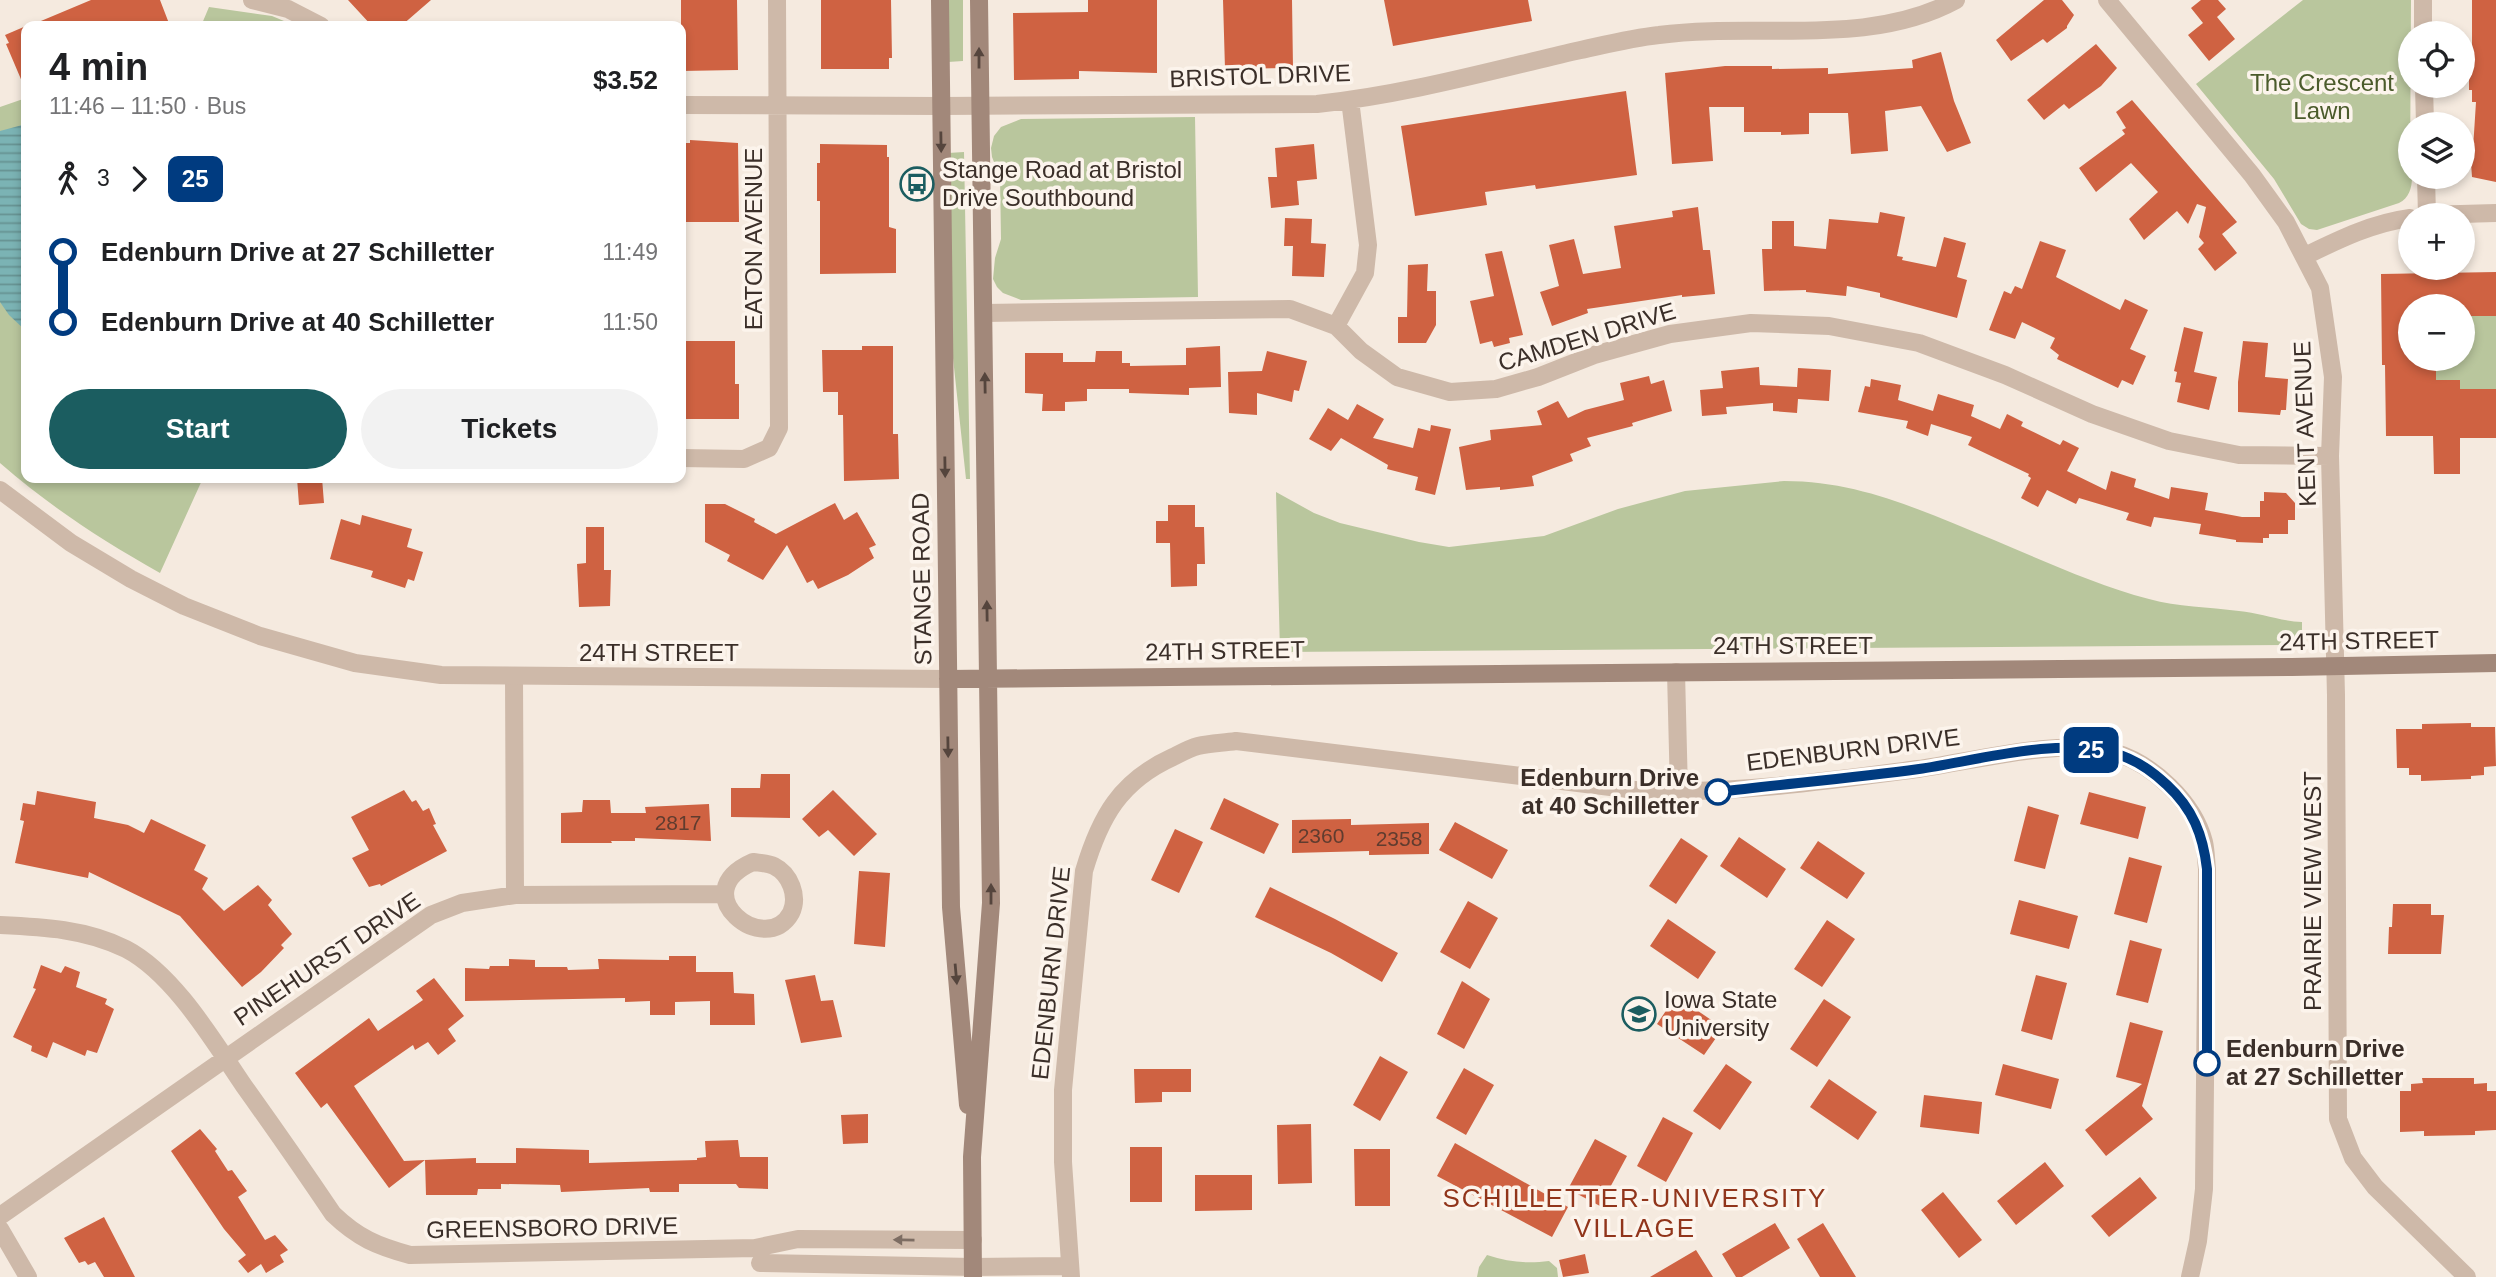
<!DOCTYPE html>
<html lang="en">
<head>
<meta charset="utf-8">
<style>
  body { margin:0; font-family:Helvetica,sans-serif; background:#f2f2f2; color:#202124; height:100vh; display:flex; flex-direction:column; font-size:26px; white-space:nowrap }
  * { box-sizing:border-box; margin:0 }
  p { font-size:23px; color:#757577 }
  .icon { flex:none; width:38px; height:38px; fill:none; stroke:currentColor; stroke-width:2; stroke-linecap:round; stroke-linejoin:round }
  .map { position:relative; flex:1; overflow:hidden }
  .side { position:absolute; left:21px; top:21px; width:665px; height:462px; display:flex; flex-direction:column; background:#fff; border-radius:14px; box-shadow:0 4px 10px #0003 }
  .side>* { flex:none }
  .badge { padding:0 14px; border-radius:10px; font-size:24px; line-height:46px }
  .tools { position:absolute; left:2398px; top:21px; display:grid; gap:14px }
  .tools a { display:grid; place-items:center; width:77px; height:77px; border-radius:50%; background:#fff; box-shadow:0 4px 10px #0003; font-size:35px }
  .map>.badge { position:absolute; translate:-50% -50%; box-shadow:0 0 0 4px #fff }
  .legs { display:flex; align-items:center; gap:10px; height:77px; padding:0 28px; font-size:23px }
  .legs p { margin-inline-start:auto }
  .head { display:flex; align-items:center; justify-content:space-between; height:119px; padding:0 28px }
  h1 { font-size:38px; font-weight:800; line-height:52px }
  .button { display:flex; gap:14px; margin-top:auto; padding:14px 28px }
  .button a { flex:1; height:80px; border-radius:42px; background:#1b5d60; color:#fff; font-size:28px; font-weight:800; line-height:80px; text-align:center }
  .button a+a { background:#f2f2f2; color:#202124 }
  ul { padding:0 28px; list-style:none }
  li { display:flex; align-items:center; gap:24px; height:70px; font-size:26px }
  li i { display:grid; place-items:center; width:10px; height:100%; margin:0 9px; background:currentColor }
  li i::after { content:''; width:18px; height:18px; margin:-9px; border:5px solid; border-radius:50%; background:#fff }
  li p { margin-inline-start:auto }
  li:first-child i { background:linear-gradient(#0000 50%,currentColor 0) }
  li:last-child i { background:linear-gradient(currentColor 50%,#0000 0) }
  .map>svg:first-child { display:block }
  .green { fill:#b9c69d }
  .water { fill:url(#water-rules) }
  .building { fill:#cf6242 }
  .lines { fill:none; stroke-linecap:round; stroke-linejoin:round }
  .minor { stroke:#ceb9a9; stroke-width:18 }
  .tertiary { stroke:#ceb9a9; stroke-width:18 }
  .secondary { stroke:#a2887a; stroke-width:18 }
  .oneway { fill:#55453d }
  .oneway2 { fill:#7d6d63 }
  .line-1-casing { stroke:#fff; stroke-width:16 }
  .line-1 { stroke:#003b80; stroke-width:10 }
  .stop-1-dot { fill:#fff; stroke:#003b80; stroke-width:3.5 }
  .labels { text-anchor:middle; stroke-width:7; stroke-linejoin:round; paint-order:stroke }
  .number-label { font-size:21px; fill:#603c2f }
  .street-label { font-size:24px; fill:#3b2f29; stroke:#fcf4ec }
  .park-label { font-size:24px; fill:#4b5b2b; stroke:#fcf4ec }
  .poi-label { font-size:24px; fill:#3b2f29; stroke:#fcf4ec; text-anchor:start }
  .stop-label { font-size:24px; font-weight:bold; fill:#3b2f29; stroke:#fcf4ec; text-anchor:end }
  .neighbourhood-label { font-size:26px; letter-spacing:2px; fill:#91351b; stroke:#fcf4ec }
</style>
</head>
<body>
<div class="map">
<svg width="2496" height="1277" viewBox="0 0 2496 1277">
  <defs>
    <pattern id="water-rules" width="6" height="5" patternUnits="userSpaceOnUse" patternTransform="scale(1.75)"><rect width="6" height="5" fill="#7bb3b4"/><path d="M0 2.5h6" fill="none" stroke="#669292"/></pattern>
  </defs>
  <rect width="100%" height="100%" fill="#f5eadf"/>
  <!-- green -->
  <path class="green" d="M948,0H963V61L948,62Z
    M2303,0H2411L2410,177H2412C2412,188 2409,198 2399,203L2317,230L2309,229L2301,224L2274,179L2196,84Z
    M209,7L272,16L296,26H201Z
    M26,98V478H203L160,573C100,539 52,508 0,463V107Z
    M1195,117L1198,297L1021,300L1003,293L997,287L993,279L995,258L1001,239L1000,177L992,157L991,148L994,136L1001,127L1021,119Z
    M964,152L970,479H966L953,358L948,153Z
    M2462,316H2496V389H2460L2436,380V359H2462Z
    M1784,481C1862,481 1924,512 1994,540C2044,561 2096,585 2149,599C2178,607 2208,607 2239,611C2260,613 2280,621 2302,622V641L2284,645L1280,652L1276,492L1314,513L1340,523L1419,542L1449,547L1544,536L1618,509L1685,491Z
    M1487,1255C1509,1262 1527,1264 1549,1261L1557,1268L1558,1277H1477L1479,1267Z"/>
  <!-- water -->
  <path class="water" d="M26,124V331L9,315L0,302V131Z"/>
  <!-- building -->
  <path class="building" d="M91,0H160L170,26H29Z
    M348,0H431L401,26H372Z
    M681,0H737L738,70L681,71Z
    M821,0H891L892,58H889V69H821Z
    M1088,0H1157V73L1079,71V79L1014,80L1013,13L1088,12Z
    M1223,0H1292L1293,68L1225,69Z
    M1384,0H1528L1532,21L1393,46Z
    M2044,0H2062L2074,15L2067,26V28L2047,43L2043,39L2011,61L1996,40Z
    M2201,0H2218L2226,9L2217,17L2235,39L2209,61L2188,35L2203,23L2191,8Z
    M2472,0H2496V182L2472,177L2470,149H2473L2476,102H2472V90H2469V55L2472,54Z
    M26,26V91L6,44L9,43L5,35Z
    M2096,44L2117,68L2101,86L2069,109L2064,104L2044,120L2027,100Z
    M1941,52L1954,101L1971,143L1947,152L1921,106L1885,111L1888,151L1851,154L1848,113H1809V134L1781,135V132H1744V107H1709L1713,161L1672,164L1665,73L1725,66H1772V69L1828,68V74L1913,68L1912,60Z
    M1626,91L1637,175L1536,189L1535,185L1485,192L1487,205L1415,216L1401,126Z
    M2132,100L2237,222L2222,234L2237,253L2215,271L2198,249L2204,243L2199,237L2206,207L2197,204L2188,224L2177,211L2144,240L2129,219L2158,192L2131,163L2096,192L2079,168L2125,134L2122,130L2126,128L2116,112Z
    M690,140L738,143L739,222H681V143H690Z
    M820,144L887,145V157H889V227L896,229V273L820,274V201H817V163H820Z
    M1314,144L1317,179L1297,181L1299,205L1271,208L1268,177H1277L1275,148Z
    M1698,207L1703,250H1710L1715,294L1682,297V295L1587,309L1588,313L1552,326L1540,292L1559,286L1549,245L1574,239L1583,274L1621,268L1614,226L1673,217L1672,211Z
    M1880,212L1905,217L1897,256L1903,257L1902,260L1936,267L1944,237L1966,243L1957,277L1967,280L1957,318L1880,297V293L1847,286L1846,296L1806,292V290L1764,291L1762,249H1772V221H1794V246L1826,249L1829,219L1878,223Z
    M1285,218L1312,219L1311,243L1326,244L1324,277L1292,276L1293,246H1284Z
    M2040,241L2066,250L2056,277L2120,310L2125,299L2148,310L2130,349L2146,356L2133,385L2122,380L2118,388L2057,359L2059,355L2050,348L2055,338L2022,322L2015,339L1989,330L2004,291L2011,294L2015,286L2022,289Z
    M1502,251L1523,335L1509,338L1510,343L1494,347L1492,341L1480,344L1470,301L1494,296L1485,254Z
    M1428,264L1427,291H1436V325L1426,343H1398V317H1407L1408,265Z
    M2496,272V316H2462V306H2410V359H2436V380H2460V389H2496V438H2460V474H2434L2433,436H2386L2385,365H2382L2381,274Z
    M2184,327L2203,332L2194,372L2217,377L2209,410L2177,402L2181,383L2175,382L2177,372L2174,371Z
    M681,341H735V384H739V419H681Z
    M2243,341L2268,343L2265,377L2288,379L2286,410H2281L2280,415L2238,412V382Z
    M862,346H893V434H898L899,479L844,481L843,415H838V392H823L822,350H862Z
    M1220,346L1221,387L1189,388V395L1129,393V389H1087V401L1065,402V411H1042L1043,394L1025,393V353H1063V362H1095L1096,351H1122V363H1130V366L1186,365V348Z
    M1267,351L1307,361L1299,391L1294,390L1292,402L1257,393V415L1229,413L1228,372L1262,371Z
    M1759,367L1760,385L1797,387L1798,368L1831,370L1829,401L1798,399L1797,413L1773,411V403L1726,407L1727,414L1702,416L1700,390L1723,388L1721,371Z
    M1649,376L1651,384L1664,380L1672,411L1632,423L1633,426L1587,438L1591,446L1570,454L1573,461L1532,476L1534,486L1500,490V487L1466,490L1459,447L1491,440L1490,430L1542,425L1537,411L1558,401L1568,418L1585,410L1624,400L1620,383Z
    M1871,379L1901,385L1898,400L1933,411L1938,394L1974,405L1971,416L2000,429L2007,414L2023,422L2021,426L2060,445L2063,440L2079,448L2067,471L2106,490L2111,471L2136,479L2134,487L2169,499L2171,487L2208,493L2205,510L2242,517H2260V501H2264V492L2286,493L2295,503V520H2288V534H2269V538H2263V543L2236,542V540L2199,534L2201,524L2154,517L2151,527L2126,520L2129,513L2079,498L2076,504L2047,490L2038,507L2021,498L2031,478L2028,476L2029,474L1968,445L1972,437L1931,424L1928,436L1906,428L1908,421L1858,412L1865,386L1870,387Z
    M1357,404L1384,419L1373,438L1413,448L1418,428L1430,431L1431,425L1451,429L1435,495L1415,490L1418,477L1387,469L1388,465L1341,438L1331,451L1309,439L1328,408L1348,420Z
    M297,478H322L324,503L299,505Z
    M835,503L844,520L857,512L876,545L869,548L874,558L848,575L818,589L813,580L807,583L787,545L763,580L727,561L730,555L705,542V504H725L755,519L754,522L776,534Z
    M1168,505H1195V527H1204L1205,564H1197V586L1171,587L1170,543H1156V521H1168Z
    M362,515L412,529L407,547L423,552L414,581L408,579L405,588L371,577L373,571L330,559L341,519L360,525Z
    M586,527H604V570H611L610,606L579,607L577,564L586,563Z
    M2471,723V727H2495L2496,766L2484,767V775L2471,776V779L2421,781V775H2409V768H2397L2396,729H2422V724Z
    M761,774H790V818L731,817V788H760Z
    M404,790L412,802L416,800L423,811L429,808L436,824L433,825L447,851L381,886L380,884L369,887L352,858L369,850L351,817Z
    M833,790L877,834L854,856L828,830L819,837L802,819Z
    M37,791L96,802L94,818L128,825L144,833L151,819L206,845L194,870L208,878L202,889L224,911L258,885L272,900L268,905L292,934L281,945L284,948L261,972L242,987L180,916L89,872L88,878L15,863L24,821L20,820L23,803L35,805Z
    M2089,792L2146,807L2138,839L2080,824Z
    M1224,798L1279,824L1264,854L1210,829Z
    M583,800H610L611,813H646L645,807L709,804L711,841L635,838V841H611L612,843H561V813L582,812Z
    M2028,806L2059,815L2045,869L2014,861Z
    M1351,819V825L1429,823V854L1369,855V851L1292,853V820Z
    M1455,822L1508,850L1492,879L1439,850Z
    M1175,829L1203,842L1179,893L1151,880Z
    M1739,837L1786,869L1767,898L1720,866Z
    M1681,838L1708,856L1676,904L1649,886Z
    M1818,841L1865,873L1847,899L1800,868Z
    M2129,857L2162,866L2147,923L2114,914Z
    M859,871L890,873L885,947L854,944Z
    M1270,887L1335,919L1398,953L1382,982L1331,953L1255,917Z
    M2019,900L2078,916L2069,949L2010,934Z
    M1468,901L1498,918L1470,969L1440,952Z
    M2393,904H2431V915H2444L2441,954H2388L2389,927H2392Z
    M1668,919L1716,952L1698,979L1650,946Z
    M1827,920L1855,939L1822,987L1794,969Z
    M2130,940L2162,949L2148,1003L2116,995Z
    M669,956H696V972H733L734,993L754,994L755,1025H710V1001L675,1002V1015H650V1001L625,1002V998L465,1001V968L489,969L490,966H509V959L535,960V967H567L568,970L599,969L598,959L669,960Z
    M41,965L61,973L65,966L80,972L76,987L107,999L105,1004L114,1009L97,1053L87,1050L85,1056L53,1042L47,1058L31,1051L32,1046L13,1037L36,989L33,988Z
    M815,975L821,1001L833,1000L842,1037L801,1043L785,980Z
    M2036,975L2067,983L2052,1040L2021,1031Z
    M434,978L464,1016L448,1029L456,1041L438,1055L428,1042L415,1050L413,1045L354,1086L404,1161L425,1160L389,1188L327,1103L321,1108L295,1073L369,1018L378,1031L423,1000L416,991Z
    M1462,981L1490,999L1464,1049L1437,1034Z
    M1676,996L1723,1028L1704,1055L1657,1024Z
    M1824,999L1851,1017L1817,1067L1790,1049Z
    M2130,1022L2163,1031L2142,1106L2153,1119L2106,1156L2085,1130L2142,1084L2116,1077Z
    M1380,1056L1408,1072L1380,1121L1353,1105Z
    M1726,1064L1752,1082L1720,1130L1693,1111Z
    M2003,1064L2059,1079L2051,1109L1995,1095Z
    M1464,1068L1494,1085L1466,1135L1436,1118Z
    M1134,1069H1191V1092H1162V1102L1135,1103Z
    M2422,1078H2474V1084L2487,1083V1091H2496V1130L2475,1131V1135L2424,1136V1131L2400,1132V1091H2411V1084L2423,1083Z
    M1829,1079L1877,1112L1858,1140L1810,1107Z
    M1924,1095L1982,1102L1979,1134L1920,1127Z
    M868,1114V1143L843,1144L841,1115Z
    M1663,1117L1693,1133L1666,1182L1637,1166Z
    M1311,1124L1312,1183L1278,1184L1277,1125Z
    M200,1129L217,1149L215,1151L228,1171L232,1170L247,1191L238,1197L265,1240L275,1235L288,1250L280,1255L284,1262L266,1273L261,1264L248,1273L238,1261L246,1255L224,1229L171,1151Z
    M1595,1139L1627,1156L1600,1206L1568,1189Z
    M738,1140L740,1157H768V1189L739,1188L736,1184H679V1192H650L649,1188L561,1192L560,1185L501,1184V1189H478L477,1195H426L425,1160L476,1158V1163H516V1148L589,1150V1163L697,1160V1158L706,1157L705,1141Z
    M1455,1143L1568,1207L1552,1237L1437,1176Z
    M1130,1147H1162V1202H1130Z
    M1354,1149H1390V1206H1355Z
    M2045,1162L2064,1186L2016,1225L1997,1201Z
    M1195,1175H1252V1210L1195,1211Z
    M2140,1177L2157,1198L2109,1237L2091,1216Z
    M1943,1192L1982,1240L1959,1258L1921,1210Z
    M104,1217L135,1277H104L95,1262L88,1265L85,1261L79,1263L64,1238Z
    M1775,1223L1790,1248L1742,1277H1736L1722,1254Z
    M1823,1223L1856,1277H1820L1797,1239Z
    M1696,1250L1713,1277H1650Z
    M1585,1254L1589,1273L1563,1277L1559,1260Z"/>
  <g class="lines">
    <!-- minor -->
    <path class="minor" d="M252,0L288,9L321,26
      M2107,0L2252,175L2286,222L2320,288L2333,377L2330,456L2336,695L2338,1119L2353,1158L2375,1187L2467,1277
      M2423,0V33
      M2424,86L2425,124
      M681,105L941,106L1317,104C1404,95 1490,71 1576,51C1604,45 1631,38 1659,35C1756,22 1868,48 1956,0
      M2426,177L2427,215
      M2425,215L2496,213
      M2305,256C2338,240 2372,223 2410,218
      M984,313L1290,309L1336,326L1361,351L1397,377L1450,392L1496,389L1538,377L1594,355L1670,334L1751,323L1829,326L1919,343L2005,375L2092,414L2169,441L2239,455L2330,456
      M1336,326L1365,273L1368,245L1350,100
      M681,458L744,459L769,448L779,428L777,0
      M1676,672L1679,792
      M514,677L515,895
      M753,862C760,863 768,863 774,866C790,874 799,896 791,913C766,959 682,893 753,862Z
      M0,925C43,927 86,929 126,949C174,974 214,1042 244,1086C274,1128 304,1171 333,1214C358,1238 377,1246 410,1255L755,1248L798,1239L973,1240
      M0,1216L431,915L462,903L515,895L725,894
      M0,1229L28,1277
      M760,1263L973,1267L1069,1266
      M1071,1277L1063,1162V1090L1084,871C1100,817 1120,781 1173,757C1181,753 1190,748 1198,746C1210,743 1223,743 1236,741L1643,791C1735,794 1827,781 1918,769C1974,761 2059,738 2113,752C2152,763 2194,802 2204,842C2206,851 2206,860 2207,869L2204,1189L2198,1241L2190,1277"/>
    <!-- tertiary -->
    <path class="tertiary" d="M0,490L71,543L131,579L184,606L260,636L355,663L441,675L948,679"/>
    <!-- secondary -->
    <path class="secondary" d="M940,0L951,907L968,1105
      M948,679L2292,667L2496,663
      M973,1277L972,1157L991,903L979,0"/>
  </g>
  <!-- one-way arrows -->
  <defs><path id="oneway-solid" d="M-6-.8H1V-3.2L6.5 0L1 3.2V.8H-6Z" transform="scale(1.75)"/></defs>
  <g class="oneway">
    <use href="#oneway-solid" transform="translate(979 58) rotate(-90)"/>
    <use href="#oneway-solid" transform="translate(941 142) rotate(89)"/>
    <use href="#oneway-solid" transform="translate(985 383) rotate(-91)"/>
    <use href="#oneway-solid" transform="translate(945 467) rotate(89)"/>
    <use href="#oneway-solid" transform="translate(987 611) rotate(-91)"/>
    <use href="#oneway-solid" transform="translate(948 747) rotate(89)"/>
    <use href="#oneway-solid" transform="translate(991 894) rotate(-90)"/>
    <use href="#oneway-solid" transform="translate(956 974) rotate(85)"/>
  </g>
  <use class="oneway2" href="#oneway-solid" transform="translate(904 1240) rotate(-179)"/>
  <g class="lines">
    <defs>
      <path id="line-1" d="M1718,792C1785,784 1852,778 1919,769C1974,761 2060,737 2113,753C2134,758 2151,770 2167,785C2193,809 2203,835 2207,869V1063"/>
    </defs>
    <!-- line-1 casing -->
    <use href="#line-1" class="line-1-casing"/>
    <!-- line-1 -->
    <use href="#line-1" class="line-1"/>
  </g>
  <!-- icons -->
  <defs>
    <symbol id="bus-ring" viewBox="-11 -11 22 22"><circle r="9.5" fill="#fcf4ec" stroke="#1b5d60" stroke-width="1.5"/><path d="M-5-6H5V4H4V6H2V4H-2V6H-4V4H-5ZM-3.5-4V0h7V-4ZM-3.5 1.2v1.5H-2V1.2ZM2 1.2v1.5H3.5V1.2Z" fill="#1b5d60"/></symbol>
    <symbol id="university-ring" viewBox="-11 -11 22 22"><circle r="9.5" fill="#fcf4ec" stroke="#1b5d60" stroke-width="1.5"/><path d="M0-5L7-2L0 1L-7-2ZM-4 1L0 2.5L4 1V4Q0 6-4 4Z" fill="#1b5d60"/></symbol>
  </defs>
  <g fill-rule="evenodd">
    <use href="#bus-ring" x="898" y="165" width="38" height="38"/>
    <use href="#university-ring" x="1620" y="995" width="38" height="38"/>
  </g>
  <!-- markers -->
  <g class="stop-1-dot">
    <circle cx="1718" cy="792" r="12"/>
    <circle cx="2207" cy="1063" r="12"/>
  </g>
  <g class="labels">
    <!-- number labels -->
    <g class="number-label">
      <text x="678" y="830">2817</text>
      <text x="1321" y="843">2360</text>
      <text x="1399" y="846">2358</text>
    </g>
    <!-- street labels -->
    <g class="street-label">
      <text transform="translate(1260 76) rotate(-2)" y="8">BRISTOL DRIVE</text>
      <text transform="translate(754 239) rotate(-90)" y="8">EATON AVENUE</text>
      <text transform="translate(1587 337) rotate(-17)" y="8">CAMDEN DRIVE</text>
      <text transform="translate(2305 424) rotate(-92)" y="8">KENT AVENUE</text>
      <text transform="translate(922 579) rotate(-91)" y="8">STANGE ROAD</text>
      <text transform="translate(2359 641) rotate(-1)" y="8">24TH STREET</text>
      <text x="1793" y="654">24TH STREET</text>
      <text transform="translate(1225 651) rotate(-1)" y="8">24TH STREET</text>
      <text x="659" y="661">24TH STREET</text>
      <text transform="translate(1853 750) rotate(-7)" y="8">EDENBURN DRIVE</text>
      <text transform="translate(2313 891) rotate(-90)" y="8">PRAIRIE VIEW WEST</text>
      <text transform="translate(327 959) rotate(-34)" y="8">PINEHURST DRIVE</text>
      <text transform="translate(1051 973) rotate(-84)" y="8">EDENBURN DRIVE</text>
      <text transform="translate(552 1228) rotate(-1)" y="8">GREENSBORO DRIVE</text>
    </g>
    <!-- park labels -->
    <g class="park-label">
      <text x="2322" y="91">The Crescent<tspan x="2322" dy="28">Lawn</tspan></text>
    </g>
    <!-- poi labels -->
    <g class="poi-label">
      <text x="942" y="178">Stange Road at Bristol<tspan x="942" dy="28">Drive Southbound</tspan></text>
      <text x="1664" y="1008">Iowa State<tspan x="1664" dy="28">University</tspan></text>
    </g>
    <!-- stop labels -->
    <g class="stop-label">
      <text x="1699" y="786">Edenburn Drive<tspan x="1699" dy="28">at 40 Schilletter</tspan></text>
      <text x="2226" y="1057" text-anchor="start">Edenburn Drive<tspan x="2226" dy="28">at 27 Schilletter</tspan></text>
    </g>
    <!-- neighbourhood labels -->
    <g class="neighbourhood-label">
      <text x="1635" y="1207">SCHILLETTER-UNIVERSITY<tspan x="1635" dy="30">VILLAGE</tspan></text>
    </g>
  </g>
</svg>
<div class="tools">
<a><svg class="icon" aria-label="locate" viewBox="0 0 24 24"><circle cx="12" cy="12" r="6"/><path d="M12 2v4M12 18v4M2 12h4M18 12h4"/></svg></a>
<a><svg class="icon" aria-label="layers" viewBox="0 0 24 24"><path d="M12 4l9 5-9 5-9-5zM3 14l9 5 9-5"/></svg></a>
<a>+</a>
<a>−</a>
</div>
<b class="badge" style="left:2091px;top:750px;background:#003b80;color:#fff">25</b>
<section class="side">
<div class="head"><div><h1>4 min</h1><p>11:46 – 11:50 · Bus</p></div><b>$3.52</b></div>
<div class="legs"><svg class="icon" aria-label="walk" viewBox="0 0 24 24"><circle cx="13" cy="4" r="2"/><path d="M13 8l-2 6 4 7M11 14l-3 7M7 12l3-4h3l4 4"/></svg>3<svg class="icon" aria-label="forward" viewBox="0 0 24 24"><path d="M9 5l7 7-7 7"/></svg><b class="badge" style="background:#003b80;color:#fff">25</b></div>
<ul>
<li><i style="color:#003b80"></i><b>Edenburn Drive at 27 Schilletter</b><p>11:49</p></li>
<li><i style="color:#003b80"></i><b>Edenburn Drive at 40 Schilletter</b><p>11:50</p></li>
</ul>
<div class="button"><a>Start</a><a>Tickets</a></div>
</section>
</div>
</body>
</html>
